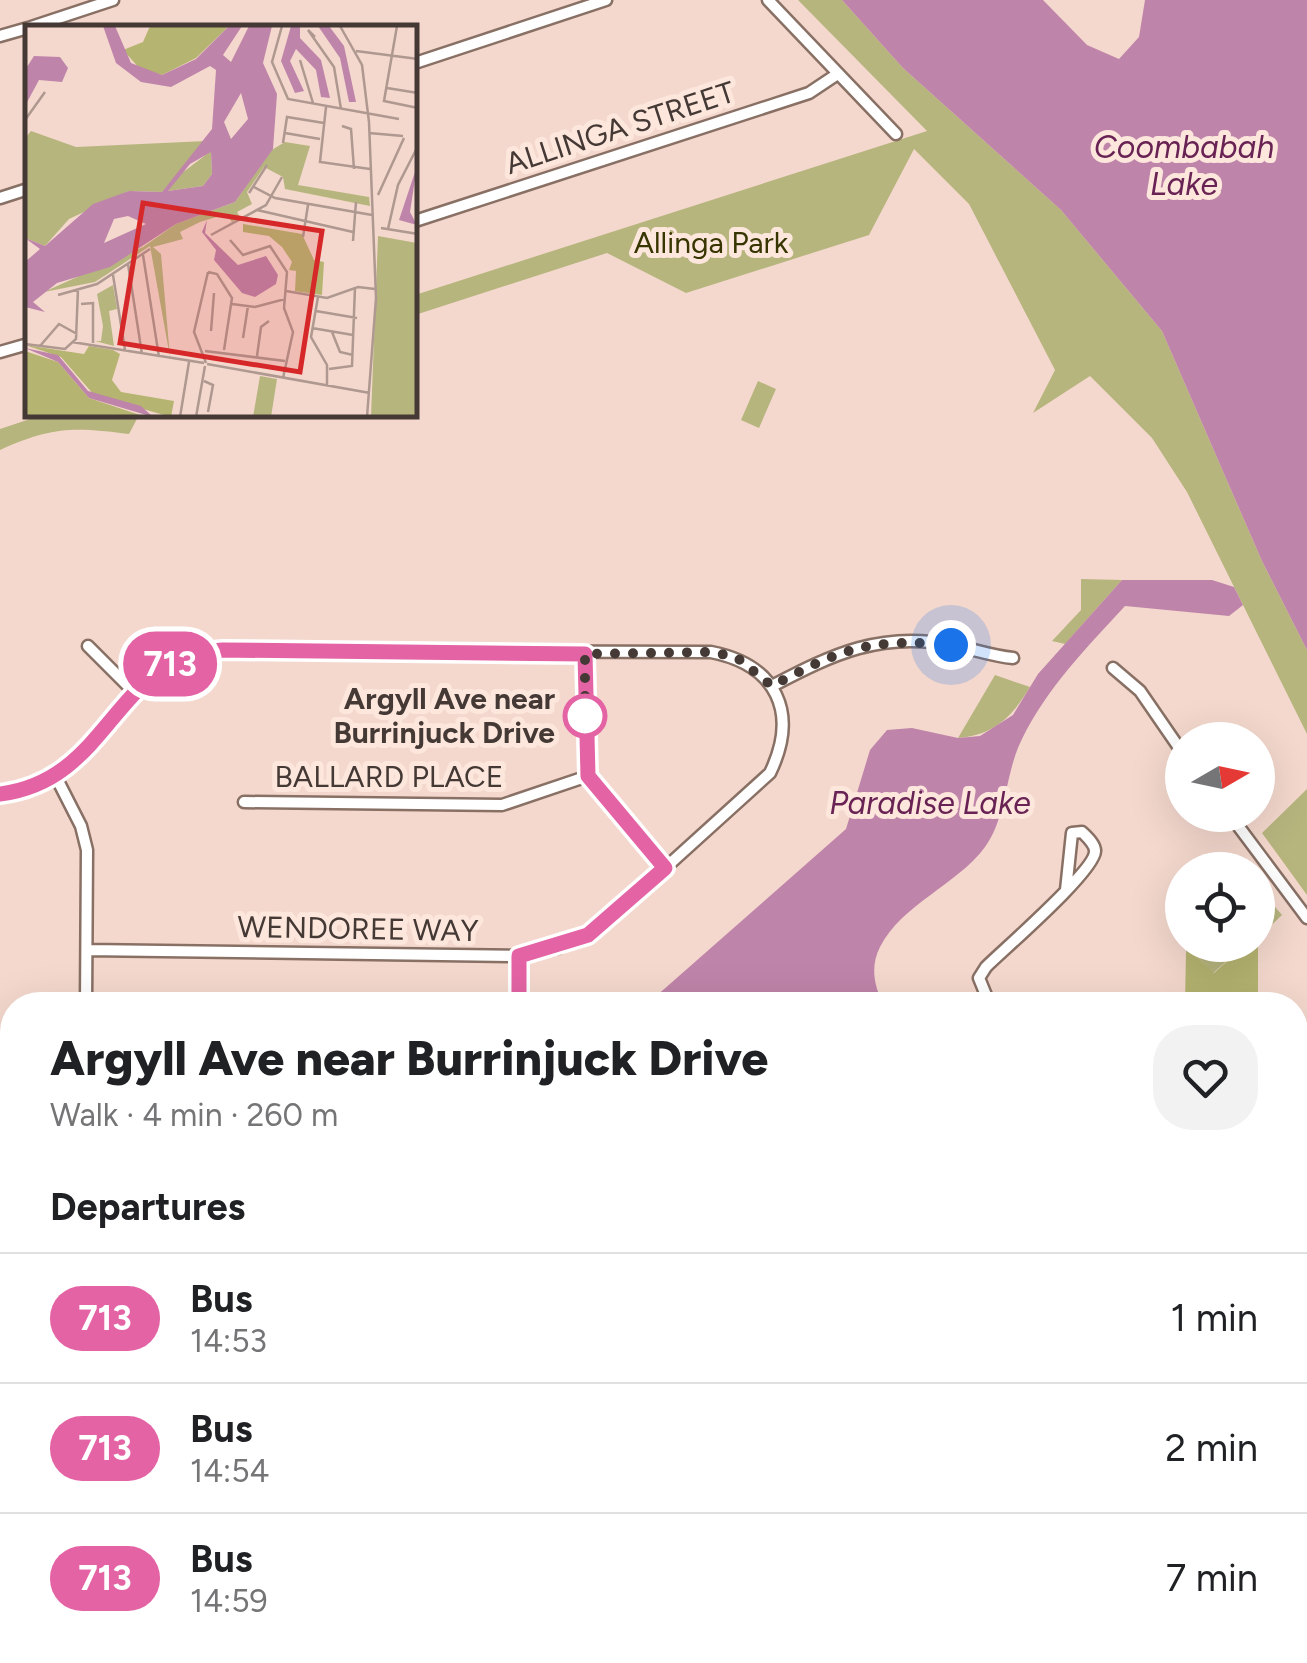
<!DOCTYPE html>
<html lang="en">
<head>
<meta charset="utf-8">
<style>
  body { margin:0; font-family:Figtree,sans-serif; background:#f2f2f2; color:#202124; height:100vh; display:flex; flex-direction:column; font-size:38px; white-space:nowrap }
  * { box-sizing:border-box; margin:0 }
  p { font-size:32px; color:#757577 }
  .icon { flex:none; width:55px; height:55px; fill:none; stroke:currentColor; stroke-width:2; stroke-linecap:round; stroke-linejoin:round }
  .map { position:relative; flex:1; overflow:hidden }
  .drawer { position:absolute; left:0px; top:992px; width:1308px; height:672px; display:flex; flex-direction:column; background:#fff; border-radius:40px 40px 0 0; box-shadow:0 10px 40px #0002 }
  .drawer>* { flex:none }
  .badge { padding:0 20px; border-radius:32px; font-size:35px; line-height:65px }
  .needle { width:65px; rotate:81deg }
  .controls { position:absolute; left:1165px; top:722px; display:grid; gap:20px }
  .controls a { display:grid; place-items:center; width:110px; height:110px; border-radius:50%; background:#fff; box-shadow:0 10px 40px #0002; font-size:50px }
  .you { position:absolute; width:50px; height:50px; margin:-25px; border:8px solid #fff; border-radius:50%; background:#1a73e8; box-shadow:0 0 0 15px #1a73e833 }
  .map>.badge { position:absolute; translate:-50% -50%; box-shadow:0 0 0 5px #fff }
  h2 { padding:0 50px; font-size:38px; line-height:90px }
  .round { display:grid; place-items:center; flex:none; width:105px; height:105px; border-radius:40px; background:#f2f2f2 }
  .overview { display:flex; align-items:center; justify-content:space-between; height:170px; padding:0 50px }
  h1 { font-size:48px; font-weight:800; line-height:75px }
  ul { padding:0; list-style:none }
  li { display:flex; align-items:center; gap:30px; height:130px; padding:0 50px; border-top:2px solid #e0e0e0 }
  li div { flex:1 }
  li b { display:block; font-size:38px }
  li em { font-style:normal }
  li .badge { min-width:110px; font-weight:700; text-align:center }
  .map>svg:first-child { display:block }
  .green { fill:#b7b57e }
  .forest { fill:#b6b471 }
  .water { fill:#bf84a9 }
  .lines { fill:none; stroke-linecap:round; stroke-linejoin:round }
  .minor-casing { stroke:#887065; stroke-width:15 }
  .minor { stroke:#fff; stroke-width:10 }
  .line-casing { stroke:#fff; stroke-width:22 }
  .line { stroke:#e463a4; stroke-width:15 }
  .walk { stroke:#443935; stroke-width:10; stroke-dasharray:0 18 }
  .stop-dot { fill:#fff; stroke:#e463a4; stroke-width:5 }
  .labels { text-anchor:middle; stroke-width:10; stroke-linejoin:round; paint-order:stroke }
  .street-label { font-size:30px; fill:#443935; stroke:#fde7dd }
  .park-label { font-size:30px; fill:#373500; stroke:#fde7dd }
  .stop-label { font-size:30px; font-weight:bold; fill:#443935; stroke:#fde7dd; text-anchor:end }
  .water-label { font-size:32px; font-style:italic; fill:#682253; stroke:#fde7dd }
  .inset-road { fill:none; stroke:#ae9890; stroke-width:2.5 }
  .view { fill:#d62828; fill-opacity:0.15; stroke:#d62828; stroke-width:5 }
  .inset-edge { fill:none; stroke:#443935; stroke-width:5 }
</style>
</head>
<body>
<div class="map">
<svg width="1307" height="1663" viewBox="0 0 1307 1663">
  <rect width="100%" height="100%" fill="#f4d8cd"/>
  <!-- green -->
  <path class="green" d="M798,0H842L903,68L1061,210L1162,331L1262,561L1307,650V734L1187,492L1152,438L1090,376L1033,413L1055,370L969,204L914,149L869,235L686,293L607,253L415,315V295L927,131Z
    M758,381L776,389L759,428L741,420Z
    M42,415H139L129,434C75,427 52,426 0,450V429Z
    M1081,579L1122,580L1065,644L1052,641L1081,610Z
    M995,675L1030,687C1012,717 994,735 958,738Z
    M1307,789V895L1262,833Z
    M1258,887L1282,915L1258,938Z
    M1186,945H1245L1213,973L1192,951L1186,952Z
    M1154,1653L1155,1663H1107L1106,1655Z"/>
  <!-- forest -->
  <path class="forest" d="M1258,937V1005H1185L1186,952L1191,951L1214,973L1245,945H1258Z
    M724,1653L1029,1652V1663H724Z"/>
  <!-- water -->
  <path class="water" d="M842,0H1043L1087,45L1119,59L1139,37L1145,0H1307V650L1262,561L1162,331L1061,210L903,68Z
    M1122,580H1212L1234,587L1243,605L1229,616L1125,606C1087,647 1047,688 1022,739C1005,772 1007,817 985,847C957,885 902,904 880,947C870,966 874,987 884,1005H646L846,829L870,750L887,730L912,728L958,738L980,736L1013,715L1038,674Z"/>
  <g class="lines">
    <defs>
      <path id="minor" d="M768,0L896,134
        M28,28L113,0
        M0,36L28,28
        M415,63L606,0
        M0,198L28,189
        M415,221L809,93L836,75
        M0,352L28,344
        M88,646L134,692
        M585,654L588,776L665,868
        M1113,668L1140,691L1182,752
        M772,686C833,654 881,631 952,645C973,649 992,656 1013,658
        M56,777L81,826L87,850L86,1005
        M0,794C108,781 108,672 209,651L711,652C777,665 799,713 770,773L600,927L558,948L519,956L87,950
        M244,802L502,805L588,776
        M1230,815L1307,918
        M519,1005V956
        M990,1005L979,978L986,967C1003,950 1096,870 1095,851C1095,844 1087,837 1082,832L1072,833L1066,890
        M1295,1499L1307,1500
        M0,1518H12
        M707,1663V1652"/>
    </defs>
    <!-- minor casing -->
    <use href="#minor" class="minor-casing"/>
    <!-- minor -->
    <use href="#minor" class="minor"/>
  </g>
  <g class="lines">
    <defs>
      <path id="line" d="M0,794C112,780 112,657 222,650L585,654L588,776L665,868L588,935L519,956V1005"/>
    </defs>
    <!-- line casing -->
    <use href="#line" class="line-casing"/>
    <!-- line -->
    <use href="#line" class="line"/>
    <!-- walk -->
    <path class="walk" d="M585,716V724V654L711,652L736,657L772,686C843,648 870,638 951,645"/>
  </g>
  <!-- markers -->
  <circle class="stop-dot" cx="585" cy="716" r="20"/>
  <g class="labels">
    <!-- street labels -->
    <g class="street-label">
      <text transform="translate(620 128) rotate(-18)" y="10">ALLINGA STREET</text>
      <text x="389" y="787">BALLARD PLACE</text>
      <text transform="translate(358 929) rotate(1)" y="10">WENDOREE WAY</text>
    </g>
    <!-- park labels -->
    <g class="park-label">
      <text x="711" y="253">Allinga Park</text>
    </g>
    <!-- stop labels -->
    <g class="stop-label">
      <text x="555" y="709">Argyll Ave near<tspan x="555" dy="34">Burrinjuck Drive</tspan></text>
    </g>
    <!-- water labels -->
    <g class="water-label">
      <text x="1184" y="158">Coombabah<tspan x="1184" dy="37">Lake</tspan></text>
      <text x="930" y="814">Paradise Lake</text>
    </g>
  </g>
  <!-- overview -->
  <g transform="translate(25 25)">
    <rect width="392" height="392" fill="#f4d8cd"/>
    <path d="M6,106L51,122L181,116L137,167L104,166L44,194L20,221L0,213V113ZM260,117L285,121L273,160L344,172L345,181L260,164L258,152L239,142L222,167L227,179L212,187L215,192L207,197L201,189L175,197L155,207L158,214L128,222L136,229L145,332L125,221L70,257L19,267L118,222L151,199L210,177L245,126ZM186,126L187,149L178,161L143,166L149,154ZM353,211L392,218V392H346ZM88,260L92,284L84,286L89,321L70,316H76L78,301L72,269ZM235,351L252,354L246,392H228Z" fill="#b7b57e"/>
    <path d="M125,1H204L171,33L137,50L116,45L98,25L118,17ZM218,199L277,209L289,235L299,237L297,270L270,266L271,246L264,245L267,237L257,222L244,211L218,207ZM0,320L59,329L64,321L88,325L95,329L87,355L96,367L149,376L146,392L69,370L36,332ZM0,326L33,337L64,373L121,392H0Z" fill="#b6b471"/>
    <path d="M78,1H90L106,38L137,50L171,34L204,1H217L198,30L206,37L224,1H247L238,38L252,69L248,124L210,177L151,199L85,242L32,258L8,277L20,287L0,282V237L15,224L0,213L20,221L68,179L104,166L137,167L187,104L191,45L185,41L146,62L116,57L91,38ZM216,68L223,94L206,114L199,97ZM186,127L187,149L178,161L143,166L165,139ZM103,191L121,199L79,218L89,194ZM266,1H275V13L296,35L305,73L296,72L291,45L271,24L265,36L279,66L270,68L256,36ZM293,1H304L319,21L331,77H324L315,33ZM9,31L35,32L43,43L37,57L14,55L0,81V45ZM392,141L385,187L392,200L374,195ZM182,195L180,208L213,240L241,231L253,250L251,259L230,272L217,268L189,235L191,225L177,207ZM0,323L33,330L63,366L116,381L128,392L64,373L33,337Z" fill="#bf84a9" fill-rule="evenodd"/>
    <path class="inset-road" d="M257,1L247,37L263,74L374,94M315,1L337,40L344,97L351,273L342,392M372,1L359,76L393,83M290,12L283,5L309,42L316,84M331,26L393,34M275,35L288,78M362,63L393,68M301,82L295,137L345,144M0,95L20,67M317,101L326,104L329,144M260,108L295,114M344,108L378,111M258,118L262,92L299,98M229,162L250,173L347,190M224,168L242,140M353,170L379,113M232,185L328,207M356,203L393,209M363,204L373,160L393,121M186,210L241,180L257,152M278,212L283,180M205,215L218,230L245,221L262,247L259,283L268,307L258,353M328,216L331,177M118,230L134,332M103,239L117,329M183,247L192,249L207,273L199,325M88,250L100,325M261,266L302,273L333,262L350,264M33,270L72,259L125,224M293,272L286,312L302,340V360M56,279L68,278V318M207,279L230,282L260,274M291,286L332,293M287,303L328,310M186,306L189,268M307,307L315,327L328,330M218,313L223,281M47,317L179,338M0,319L40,324L51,314L53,264M15,321L34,299L52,309M180,326L260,336M232,331L236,302L244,296M181,338L169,307L183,247M182,339L345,368M304,344L327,341L330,262M179,356L188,360L183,387M155,392L164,337M171,392L180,341"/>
    <path class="view" d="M118,178L297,206L275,347L95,318Z"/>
    <rect width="392" height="392" class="inset-edge"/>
  </g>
</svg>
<div class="controls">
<a><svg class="needle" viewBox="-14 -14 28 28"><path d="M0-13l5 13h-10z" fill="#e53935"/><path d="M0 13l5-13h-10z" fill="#757577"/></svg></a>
<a><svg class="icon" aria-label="locate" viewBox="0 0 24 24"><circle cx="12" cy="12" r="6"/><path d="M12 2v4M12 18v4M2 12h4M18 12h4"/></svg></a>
</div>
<div class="you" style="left:951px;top:645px"></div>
<b class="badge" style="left:170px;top:664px;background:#e463a4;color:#fff">713</b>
<section class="drawer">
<div class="overview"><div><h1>Argyll Ave near Burrinjuck Drive</h1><p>Walk · 4 min · 260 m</p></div><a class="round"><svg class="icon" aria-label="heart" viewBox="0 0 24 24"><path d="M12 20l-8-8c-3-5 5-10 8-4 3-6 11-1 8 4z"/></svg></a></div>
<h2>Departures</h2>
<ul>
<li><span class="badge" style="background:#e463a4;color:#fff">713</span><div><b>Bus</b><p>14:53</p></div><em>1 min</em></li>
<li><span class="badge" style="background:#e463a4;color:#fff">713</span><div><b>Bus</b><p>14:54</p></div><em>2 min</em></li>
<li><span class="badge" style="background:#e463a4;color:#fff">713</span><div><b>Bus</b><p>14:59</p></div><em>7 min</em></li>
</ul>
</section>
</div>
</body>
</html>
